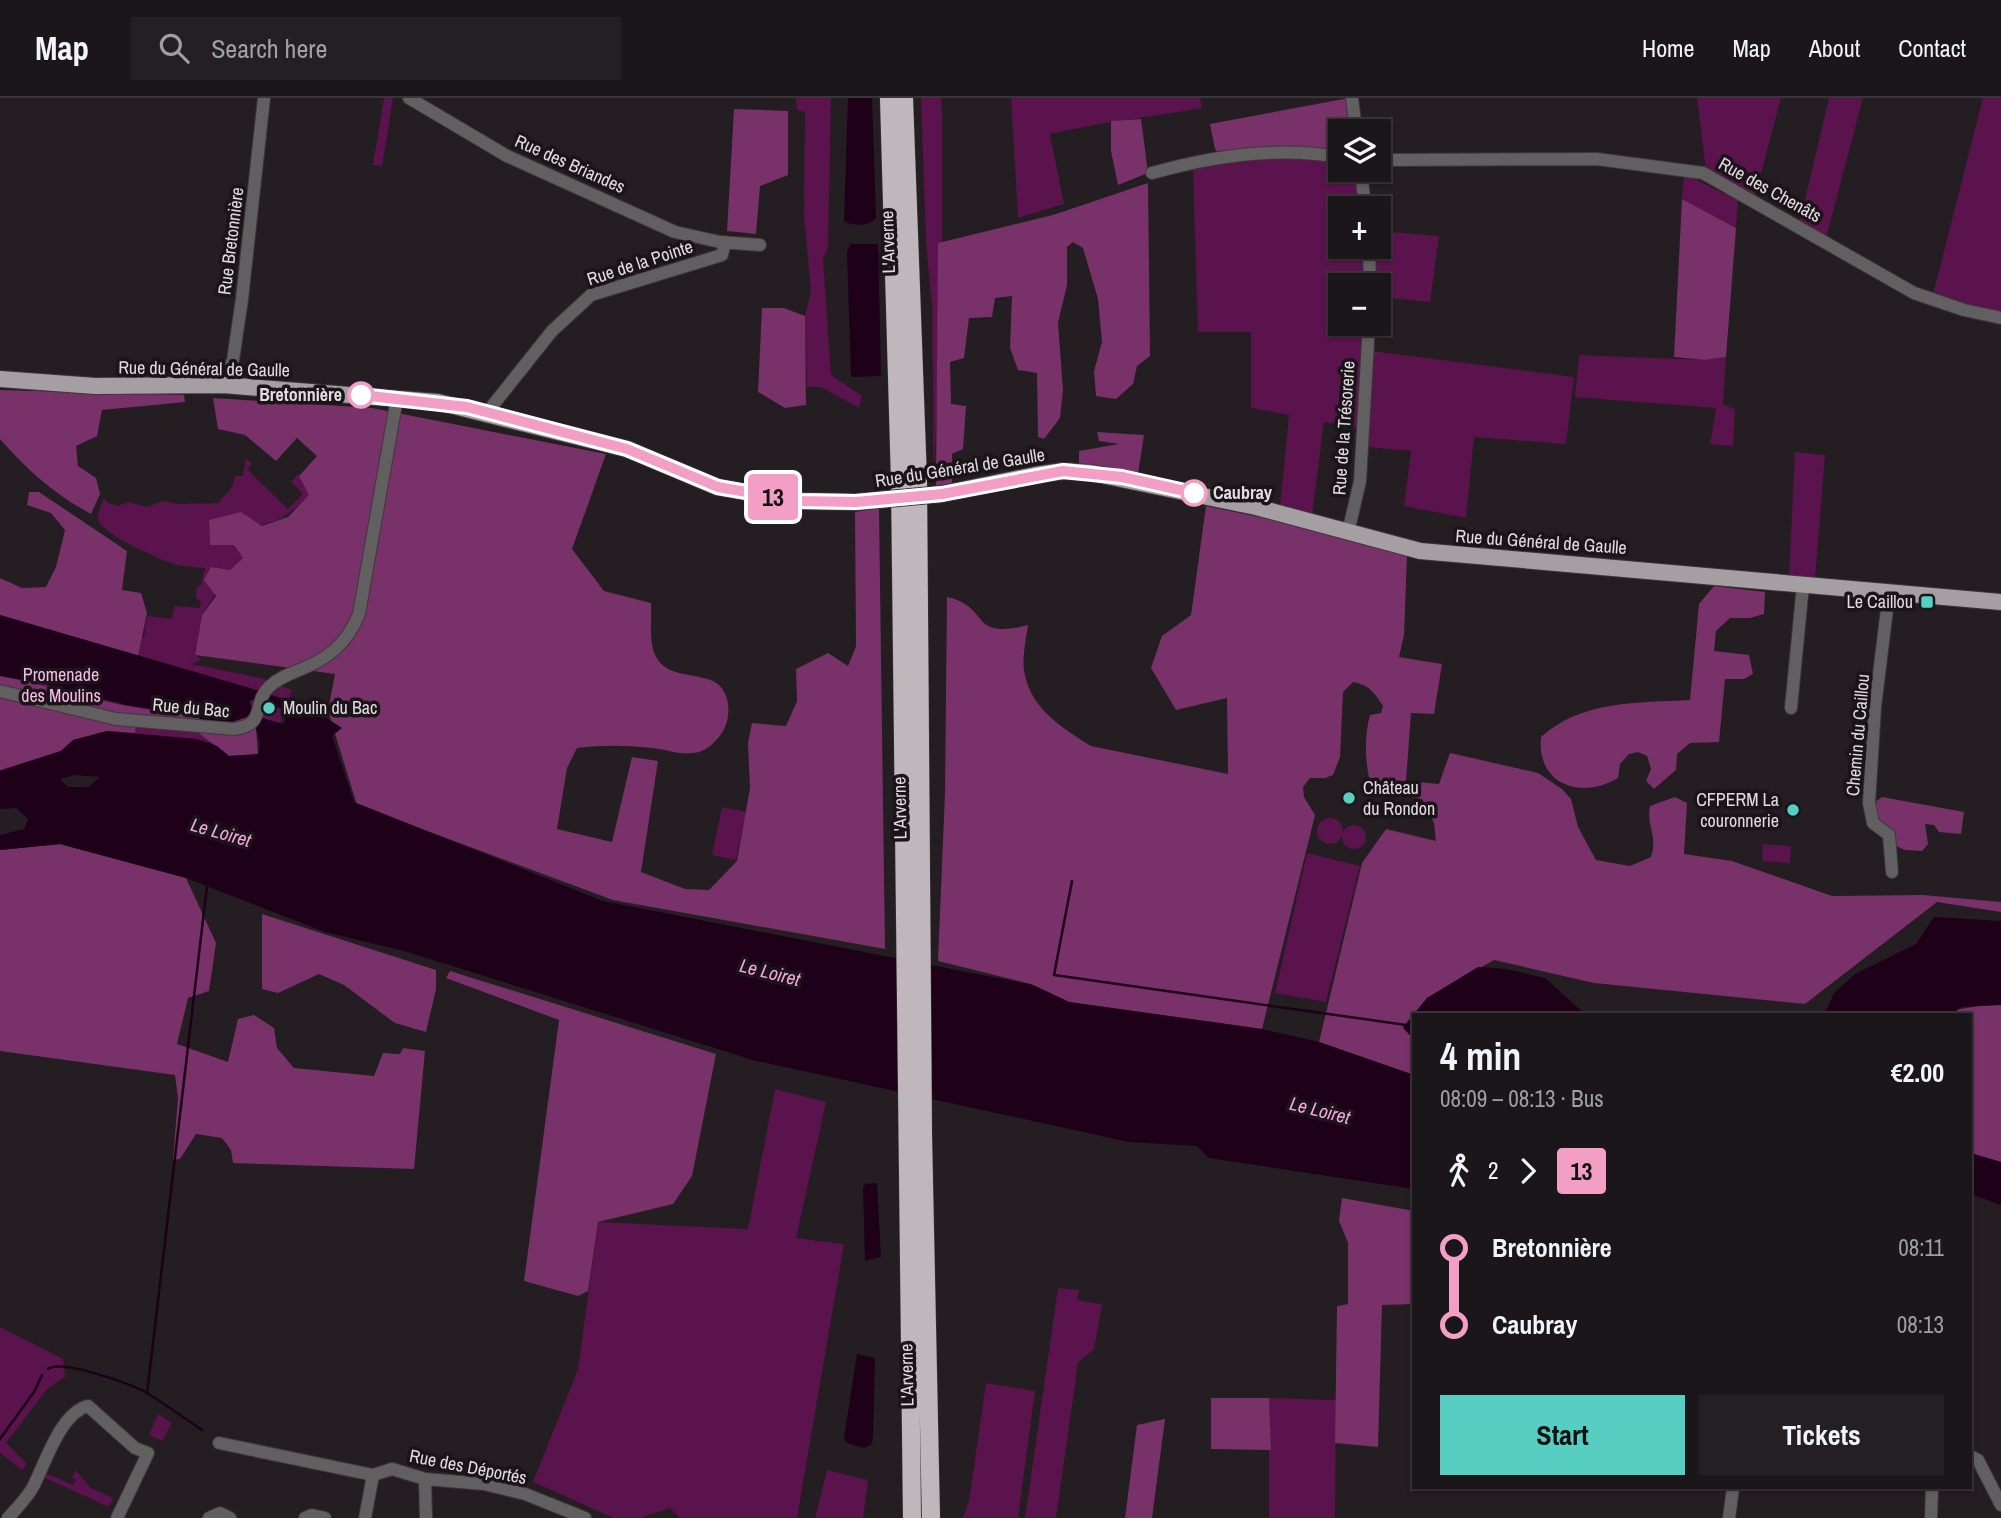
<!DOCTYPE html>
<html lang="en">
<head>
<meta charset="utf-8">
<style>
  body { margin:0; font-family:"Archivo Narrow",sans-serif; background:#241f23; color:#f1f3f6; height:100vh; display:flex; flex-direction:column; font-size:26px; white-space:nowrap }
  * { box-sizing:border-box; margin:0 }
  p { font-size:23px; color:#a09fa2 }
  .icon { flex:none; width:38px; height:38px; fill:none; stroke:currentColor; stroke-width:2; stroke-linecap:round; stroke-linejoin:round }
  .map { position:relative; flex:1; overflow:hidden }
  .details { position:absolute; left:1412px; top:915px; width:560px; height:476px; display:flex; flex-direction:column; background:#1b161a; border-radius:0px; box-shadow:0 2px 5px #0004,0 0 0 2px #393539 }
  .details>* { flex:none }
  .badge { padding:0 14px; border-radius:5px; font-size:24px; line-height:46px }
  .buttons { position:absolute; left:1328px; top:21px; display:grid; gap:14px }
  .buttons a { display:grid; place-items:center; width:63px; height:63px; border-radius:0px; background:#1b161a; box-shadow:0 2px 5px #0004,0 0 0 2px #393539; font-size:35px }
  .map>.badge { position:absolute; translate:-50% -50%; box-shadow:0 0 0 4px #fff }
  .legs { display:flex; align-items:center; gap:10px; height:77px; padding:0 28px; font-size:23px }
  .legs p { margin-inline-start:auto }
  .overview { display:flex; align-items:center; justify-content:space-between; height:119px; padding:0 28px }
  h1 { font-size:38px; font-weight:800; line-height:52px }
  .cta { display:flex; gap:14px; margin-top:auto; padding:14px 28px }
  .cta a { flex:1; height:80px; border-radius:0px; background:#57cec2; color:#111; font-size:28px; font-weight:800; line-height:80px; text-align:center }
  .cta a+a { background:#241f23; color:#f1f3f6 }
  ul { padding:0 28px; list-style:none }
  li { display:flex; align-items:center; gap:24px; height:77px; font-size:26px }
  li i { display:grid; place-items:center; width:10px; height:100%; margin:0 9px; background:currentColor }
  li i::after { content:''; width:18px; height:18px; margin:-9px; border:5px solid; border-radius:50%; background:#1b161a }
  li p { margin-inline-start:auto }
  li:first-child i { background:linear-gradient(#0000 50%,currentColor 0) }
  li:last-child i { background:linear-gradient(currentColor 50%,#0000 0) }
  header { display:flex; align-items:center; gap:42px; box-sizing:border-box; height:98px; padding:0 35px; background:#1b161a; border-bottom:2px solid #393539 }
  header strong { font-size:33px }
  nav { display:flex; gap:38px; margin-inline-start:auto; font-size:24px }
  .search { width:490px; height:63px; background:#241f23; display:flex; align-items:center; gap:18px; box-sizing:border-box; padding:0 24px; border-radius:0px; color:#a09fa2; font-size:26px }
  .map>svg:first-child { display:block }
  .green { fill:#5a134d }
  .forest { fill:#783169 }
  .water { fill:#1e0018; fill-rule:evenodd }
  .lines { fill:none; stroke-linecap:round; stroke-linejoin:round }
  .stream { stroke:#1e0018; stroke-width:2.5 }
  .canal { stroke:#1e0018; stroke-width:10 }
  .minor-casing { stroke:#3e383c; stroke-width:14 }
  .major-casing { stroke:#3e383c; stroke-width:18 }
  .highway-casing { stroke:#3e383c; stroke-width:19 }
  .minor { stroke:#625f61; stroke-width:12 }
  .major { stroke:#a59ea3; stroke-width:16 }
  .highway { stroke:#c0b7bd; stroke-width:18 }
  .major-bridge-casing { stroke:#3e383c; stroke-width:18; stroke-linecap:butt }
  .major-bridge { stroke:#a59ea3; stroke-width:16 }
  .line-1-casing { stroke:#fff; stroke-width:16 }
  .line-1 { stroke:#f39ec5; stroke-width:10 }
  .stop-1-dot { fill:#fff; stroke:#f39ec5; stroke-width:3.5 }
  .poi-dot { fill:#57cec2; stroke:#1b1419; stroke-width:2.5 }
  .labels { text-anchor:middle; stroke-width:7; stroke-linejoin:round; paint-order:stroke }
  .street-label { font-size:18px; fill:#e1dcdf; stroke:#1b1419 }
  .stop-label { font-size:18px; font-weight:bold; fill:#e1dcdf; stroke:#1b1419; text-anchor:end }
  .poi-label { font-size:18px; fill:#e1dcdf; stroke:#1b1419; text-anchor:end }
  .park-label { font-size:18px; fill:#f9bbe8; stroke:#1b1419 }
  .water-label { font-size:19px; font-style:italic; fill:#f8a6e2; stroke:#1b1419 }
</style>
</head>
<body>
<header>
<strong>Map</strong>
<div class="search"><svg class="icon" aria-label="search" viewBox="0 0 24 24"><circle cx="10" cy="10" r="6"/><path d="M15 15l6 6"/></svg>Search here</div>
<nav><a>Home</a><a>Map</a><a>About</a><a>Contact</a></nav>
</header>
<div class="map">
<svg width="2001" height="1420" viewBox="0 0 2001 1420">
  <rect width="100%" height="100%" fill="#241d22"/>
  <!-- green -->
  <path class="green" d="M384,0H393L382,68L373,67Z
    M796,0H831L828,150L823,161L831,277L862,298L859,310L821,289H807L805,218L811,194L804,118L805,14L797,12Z
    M921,0H941L942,16V141L934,386L932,206L926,146Z
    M1011,0H1200L1202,10C1151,19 1100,24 1050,36L1064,106L1018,120Z
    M1697,0H1781L1755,97L1706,72Z
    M1829,0H1863L1826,140L1800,122Z
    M1983,0H2001V216L1933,196Z
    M1278,58L1340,60V72H1356L1360,110H1340V149H1364V187H1340V226H1364L1358,329L1324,324L1312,417L1280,409L1289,317L1251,310V234H1198L1193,69Z
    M1684,76L1738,102L1736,130L1682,101Z
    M1379,133L1439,138L1430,204L1379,199V187H1373V149H1379Z
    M1372,253L1574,279L1566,346L1474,339L1466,420L1404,408L1411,353L1367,349Z
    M1579,257L1705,262L1726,259L1723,307L1735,311L1733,348L1710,346L1716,310L1575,299Z
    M1795,354L1825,357L1815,481L1789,478Z
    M246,360L252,366L247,371L288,411L303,396L291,384L298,376L310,397C271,435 259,428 209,423L210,447H234L243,460L230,472L202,517L195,556L201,562L191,566L265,581L292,592L280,625L218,645L109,635L0,673V504L144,539L147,518L172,521L174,508L200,510L201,504L196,499L197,488L201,487L205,470C197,469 187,469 178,467C164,464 99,435 98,421C97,415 102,406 104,400L108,405L118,408L128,404L147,409L163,403L179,406L218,405L232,389L235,378H243Z
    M722,709L746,714L736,762L712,757Z
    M1317 733a13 13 0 1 1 26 0a13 13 0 1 1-26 0Z
    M1342 739a12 12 0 1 1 24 0a12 12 0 1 1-24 0Z
    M1763,746L1791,748L1790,765L1762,763Z
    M1307,755L1360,768L1326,904L1275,895Z
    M775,991L826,1004L796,1140L844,1146L797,1420H680L670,1410L640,1420H614L533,1384L578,1271L598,1124L748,1131Z
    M1058,1190L1079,1192L1077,1202L1102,1206L1094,1251L1078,1265L1056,1420H1025Z
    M0,1229L63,1261L65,1279L47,1291L6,1345L27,1366L22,1372L0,1355Z
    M986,1285L1035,1293L1018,1420H963L969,1403Z
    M1269,1300L1336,1302L1335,1420H1269Z
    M158,1316L172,1325L162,1343L149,1337Z
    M76,1372L91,1390L113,1400L109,1409L43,1379L44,1374L73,1387L76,1382L72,1379Z
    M827,1372L868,1382L863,1420H815Z"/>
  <!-- forest -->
  <path class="forest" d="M1349,0L1351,33H1340V53L1219,55L1215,51L1210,26Z
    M734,11L788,13V77L760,88L756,136L727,133Z
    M1141,21L1148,75L1118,87L1111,53V23Z
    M1148,85L1150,258L1137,268L1133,286L1116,301L1096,298L1094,273L1102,244L1098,201L1083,150L1073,144L1067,149V187L1058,225L1063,292L1060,320L1044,341L1038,339L1037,275L1018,272L1010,250L1012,198L995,200L992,219L969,220L964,260L950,264L951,306L966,308L963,351L952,356V388L936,389L938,145L1053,117Z
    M1682,101L1736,130L1726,259L1705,262L1674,259Z
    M762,210H784L805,218L806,307L785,310L758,294Z
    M0,292L184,297L185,304L102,312L97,338L76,348L78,368L96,380L100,396L91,416C54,396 27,372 0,341Z
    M213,300L372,310L606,356L572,451L604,493L651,505C652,519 649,541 654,554C663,580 692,574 713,583C733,593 732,624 719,639C711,648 705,654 693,655C678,657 666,651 651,650C625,647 602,647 577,650L567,670L557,731L612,744L632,659L658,663L641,774L685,791L709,792L737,763L750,690L748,645L752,625L786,628L797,603L796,571L828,555L848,568L856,548L855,414L879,410L885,851L613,802L357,707L328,613L335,576L195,557L202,517L216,498L204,482L211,469L230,472L243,460L234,447H210L209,422L241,414L262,428L288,419L309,397L299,378L317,358L297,340L276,363L245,337L218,331Z
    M1097,334L1144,337L1138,376L1079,366V353L1119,346L1099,343Z
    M29,394H39L127,453L122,492L141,495L147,515L138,558L0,517V480L22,490L46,489L56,469L65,432L51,415L27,407Z
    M1206,408L1311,430L1407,457L1404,537L1399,559L1442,566L1434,616L1411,615L1406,683L1439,686L1450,655L1538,675L1562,691L1571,701L1578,729L1596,762L1630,768L1651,759C1658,738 1646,727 1650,708L1675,699L1687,705L1684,756L1732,763L1832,798L1923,797L2001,804V814L1937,804L1805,906L1594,885L1494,862L1427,900L1403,929L1414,942V977L1319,944L1362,765L1386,731L1436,743L1434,725L1422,701L1394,696L1370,684C1365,663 1364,638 1370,617L1381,615L1383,608C1374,594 1369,587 1353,584L1343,594L1340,659L1333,677L1325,680H1310L1303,689L1304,699L1315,717L1262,931L1069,904L1031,886L938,863L945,695L947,499C991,508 968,543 1028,527C1026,542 1021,563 1025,577C1032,612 1064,631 1091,648L1228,676L1227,600L1176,612L1151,570L1162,538L1191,517Z
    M1714,488L1765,494L1764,516L1750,520H1730L1716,533L1714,553L1749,557L1753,576L1744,581H1725L1719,644L1690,645L1677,656L1676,672L1654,691L1646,683L1651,671L1647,658L1638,654L1629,656L1620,666L1618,680C1582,702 1536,687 1541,639C1582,602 1638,605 1690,602L1699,506Z
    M0,578C43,586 85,600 127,608C167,615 207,618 247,621L256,630L258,656L229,658L196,633L136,628L135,635L107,633L73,642L61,653L0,672Z
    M1882,699L1964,714L1961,736L1939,734L1934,727L1925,726L1928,746L1922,753L1905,752L1896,748L1894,738L1874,715L1875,704Z
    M60,746L186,780L216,845L209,893L188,900L177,946L228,964L238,921L254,917L274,930L277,950L294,970L374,978L383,955L400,956L403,950L425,953L414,1071L233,1065L231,1052L222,1040L196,1036L180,1061L173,1062L178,1000L175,977L0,953V752Z
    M262,816L436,872V891L426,934L395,925L344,887L319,876L278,895L262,891Z
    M450,873L716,956L692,1078L673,1106L598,1124L588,1193L578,1198L524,1183L559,922L446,880Z
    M2001,907V1064L1971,1055L1970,917H1922C1949,915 1973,906 2001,907Z
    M1342,1100L1414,1113V1206L1382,1207L1378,1349L1335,1345L1337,1208L1348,1206V1145L1339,1123Z
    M1211,1300H1269L1271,1352L1211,1351Z
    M1165,1321L1152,1420H1125L1137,1327Z"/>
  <!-- water -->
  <path class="water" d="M848,0H872L876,120C869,128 854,129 844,123Z
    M851,146H878L881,278L851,279L847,153Z
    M0,517L260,593L257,601L250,603L253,614C240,626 210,630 196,618L125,607L45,586L0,578Z
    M289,607L328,621L342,630L332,638L354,704L603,803L1033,887L1069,904L1262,931L1319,944L1414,977V1091L1209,1060L1197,1048L1129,1044L753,962L404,853L325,834L186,780L60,746L0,752V737L24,731L28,721L16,710L0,711V673L61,653L73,642L107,633L197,641L217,648L229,658L258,656L260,646L256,630L262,620L284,626ZM75,677L100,679L88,689H68L60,681Z
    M1934,819L2001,823V907L1962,909L1953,915L1922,917H1824L1834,895L1855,876L1916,846Z
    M1478,869L1506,871L1545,880L1586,917H1414V941L1403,930L1427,900Z
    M1970,1055L2001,1064V1107L1971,1096Z
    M877,1085L881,1159L865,1163L863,1089L865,1086Z
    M857,1256L875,1260L873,1339L871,1347L864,1350L847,1345L844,1340Z"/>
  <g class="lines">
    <!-- stream -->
    <path class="stream" d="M1072,783L1054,877L1406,927
      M48,1271C62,1261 131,1286 147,1295C166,1307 184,1320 202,1332
      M147,1296L207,788
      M0,1341L34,1294L42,1277"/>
    <!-- canal -->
    <path class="canal" d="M258,598L293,609"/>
    <defs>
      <path id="minor" d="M409,0L507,58L675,134L720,144L760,147
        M1352,0L1356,33
        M1379,62L1597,61L1703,75L1914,195L1964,212L2001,220
        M1361,72L1365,110
        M1152,75C1212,58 1278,48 1340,59
        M1369,149L1370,187
        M223,287L233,262L242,201L264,0
        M491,315L493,307L552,233L591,197L722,157L725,144
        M1348,435L1360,383L1369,226
        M1889,495L1875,609L1869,705L1873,725L1889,737L1892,774
        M0,593L116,621L234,631C267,627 252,605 269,589C277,581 287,577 297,573C328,561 346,547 359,516L397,300
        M1791,610L1803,487
        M219,1345L373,1377L392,1371L425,1381L484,1386L525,1396L585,1420
        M1970,1358L1978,1362L2001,1407
        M425,1381L426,1420
        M8,1420C16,1411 27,1400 33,1389C45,1366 60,1315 88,1308L135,1350L148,1355L117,1420
        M209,1420L220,1415L230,1420
        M305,1420L312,1417L325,1420
        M365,1420L373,1377
        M1729,1420L1733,1390
        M1931,1420L1932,1390"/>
      <path id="major" d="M0,281L95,288L223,287L438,304L627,351L717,389L798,403L856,404
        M942,396L1035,377L1063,373L1092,375L1256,409L1420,453L2001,504"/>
      <path id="highway" d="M889,0L900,383L912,1420
        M904,0L918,382L923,1036L931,1420"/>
    </defs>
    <!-- minor casing -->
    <use href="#minor" class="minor-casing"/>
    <!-- major casing -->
    <use href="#major" class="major-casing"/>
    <!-- highway casing -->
    <use href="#highway" class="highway-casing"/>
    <!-- minor -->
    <use href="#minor" class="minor"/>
    <!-- major -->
    <use href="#major" class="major"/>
    <!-- highway -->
    <use href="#highway" class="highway"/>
    <defs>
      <path id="major-bridge" d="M856,404L942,396"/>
    </defs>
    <!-- major-bridge casing -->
    <use href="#major-bridge" class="major-bridge-casing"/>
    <!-- major-bridge -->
    <use href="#major-bridge" class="major-bridge"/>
  </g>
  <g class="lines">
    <defs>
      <path id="line-1" d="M361,297L467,309L627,351L718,389L798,403L856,404L942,396L1063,373L1122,379L1194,395"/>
    </defs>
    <!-- line-1 casing -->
    <use href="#line-1" class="line-1-casing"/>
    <!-- line-1 -->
    <use href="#line-1" class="line-1"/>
  </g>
  <!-- markers -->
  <g class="stop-1-dot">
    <circle cx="361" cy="297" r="12"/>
    <circle cx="1194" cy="395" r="12"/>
  </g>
  <g class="poi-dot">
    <rect x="1920" y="497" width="14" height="14" rx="3.5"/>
    <circle cx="269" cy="610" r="7"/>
    <circle cx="1349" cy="700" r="7"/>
    <circle cx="1793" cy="712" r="7"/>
  </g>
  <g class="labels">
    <!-- street labels -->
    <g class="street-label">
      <text transform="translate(570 66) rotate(24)" y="6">Rue des Briandes</text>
      <text transform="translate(1770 92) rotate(29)" y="6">Rue des Chenâts</text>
      <text transform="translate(231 143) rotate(-83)" y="6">Rue Bretonnière</text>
      <text transform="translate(888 144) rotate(-92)" y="6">L'Arverne</text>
      <text transform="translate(640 165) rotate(-18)" y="6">Rue de la Pointe</text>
      <text transform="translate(204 271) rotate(1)" y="6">Rue du Général de Gaulle</text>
      <text transform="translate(1344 330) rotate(-86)" y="6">Rue de la Trésorerie</text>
      <text transform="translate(960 370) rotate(-9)" y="6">Rue du Général de Gaulle</text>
      <text transform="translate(1541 444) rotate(4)" y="6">Rue du Général de Gaulle</text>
      <text transform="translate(191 610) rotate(5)" y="6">Rue du Bac</text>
      <text transform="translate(1858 637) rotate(-85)" y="6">Chemin du Caillou</text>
      <text transform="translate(900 710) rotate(-91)" y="6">L'Arverne</text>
      <text transform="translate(907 1277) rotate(-91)" y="6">L'Arverne</text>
      <text transform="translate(468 1369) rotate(11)" y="6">Rue des Déportés</text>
    </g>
    <!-- stop labels -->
    <g class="stop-label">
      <text x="342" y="303">Bretonnière</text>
      <text x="1213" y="401" text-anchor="start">Caubray</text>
    </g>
    <!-- poi labels -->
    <g class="poi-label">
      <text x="1913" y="510">Le Caillou</text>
      <text x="283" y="616" text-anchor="start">Moulin du Bac</text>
      <text x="1363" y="696" text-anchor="start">Château<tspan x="1363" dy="21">du Rondon</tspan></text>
      <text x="1779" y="708">CFPERM La<tspan x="1779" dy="21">couronnerie</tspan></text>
    </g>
    <!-- park labels -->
    <g class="park-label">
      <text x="61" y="583">Promenade<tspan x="61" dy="21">des Moulins</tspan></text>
    </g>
    <!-- water labels -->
    <g class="water-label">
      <text transform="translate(221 734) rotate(16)" y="7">Le Loiret</text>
      <text transform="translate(770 874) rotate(14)" y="7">Le Loiret</text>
      <text transform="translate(1320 1012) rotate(14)" y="7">Le Loiret</text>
    </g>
  </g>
</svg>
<div class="buttons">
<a><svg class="icon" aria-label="layers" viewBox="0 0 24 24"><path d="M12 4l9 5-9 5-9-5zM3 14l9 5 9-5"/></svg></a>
<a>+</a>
<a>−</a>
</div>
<b class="badge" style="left:773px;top:399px;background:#f39ec5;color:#111">13</b>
<section class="details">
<div class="overview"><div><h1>4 min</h1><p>08:09 – 08:13 · Bus</p></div><b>€2.00</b></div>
<div class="legs"><svg class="icon" aria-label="walk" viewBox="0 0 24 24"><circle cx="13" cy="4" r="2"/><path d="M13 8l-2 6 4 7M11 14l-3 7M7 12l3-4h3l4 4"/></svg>2<svg class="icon" aria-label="forward" viewBox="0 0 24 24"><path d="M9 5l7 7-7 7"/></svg><b class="badge" style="background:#f39ec5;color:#111">13</b></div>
<ul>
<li><i style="color:#f39ec5"></i><b>Bretonnière</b><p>08:11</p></li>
<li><i style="color:#f39ec5"></i><b>Caubray</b><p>08:13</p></li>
</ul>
<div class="cta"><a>Start</a><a>Tickets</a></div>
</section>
</div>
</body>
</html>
